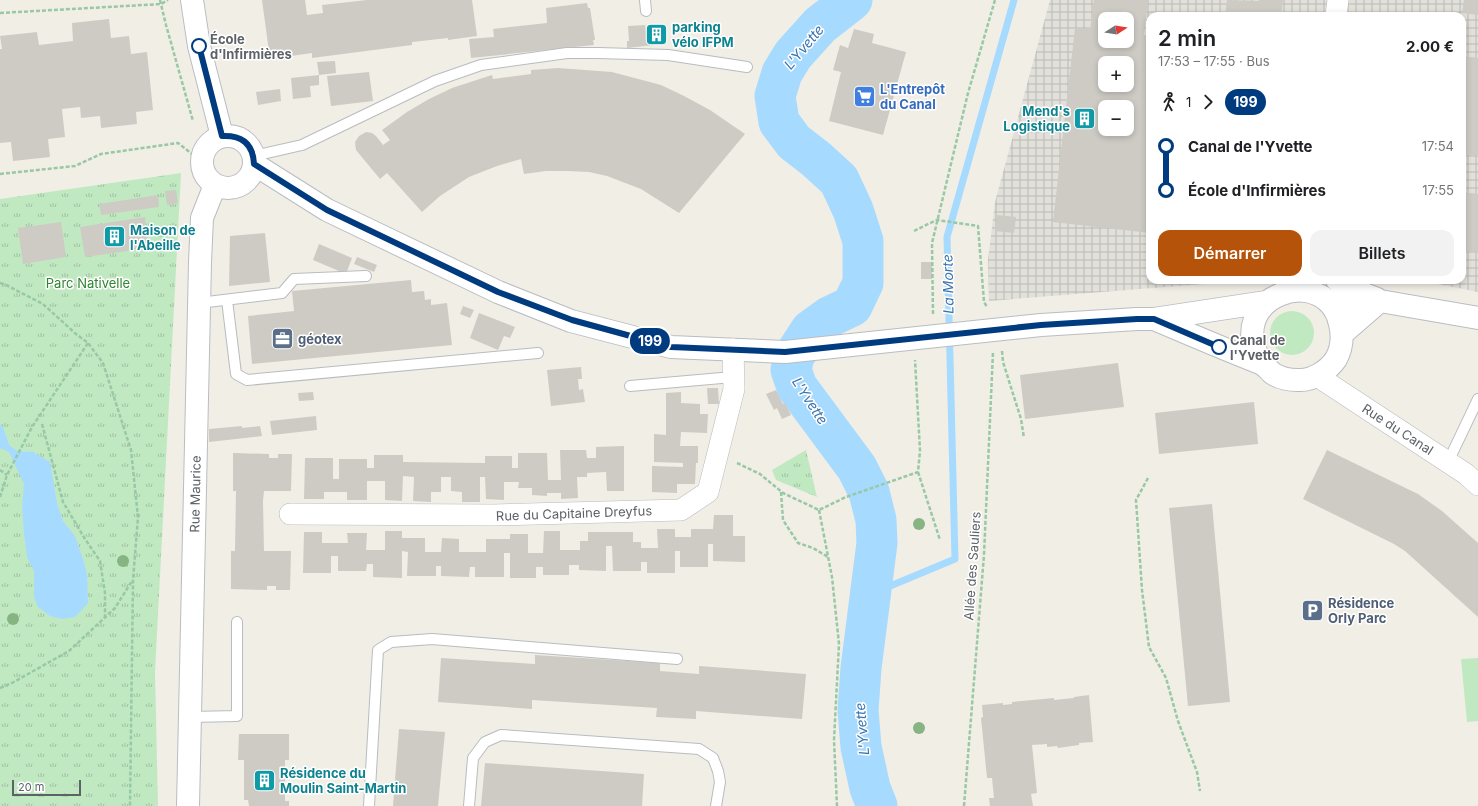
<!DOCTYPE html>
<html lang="fr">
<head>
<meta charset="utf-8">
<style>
  body { margin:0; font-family:Inter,sans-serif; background:#f2f2f2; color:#202124; height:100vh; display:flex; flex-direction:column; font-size:15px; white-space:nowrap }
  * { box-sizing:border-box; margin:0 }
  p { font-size:13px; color:#757577 }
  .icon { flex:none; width:22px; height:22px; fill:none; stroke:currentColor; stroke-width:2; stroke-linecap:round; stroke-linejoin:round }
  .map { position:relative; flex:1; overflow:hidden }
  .details { position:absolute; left:1146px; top:12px; width:320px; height:272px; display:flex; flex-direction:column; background:#fff; border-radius:12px; box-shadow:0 2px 6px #0003 }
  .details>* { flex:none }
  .badge { padding:0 8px; border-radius:13px; font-size:14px; line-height:26px }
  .needle { width:26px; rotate:78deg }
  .buttons { position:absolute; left:1098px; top:12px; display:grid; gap:8px }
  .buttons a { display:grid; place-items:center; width:36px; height:36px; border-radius:8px; background:#fff; box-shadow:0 2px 6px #0003; font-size:20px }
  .scale { position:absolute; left:12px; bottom:10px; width:69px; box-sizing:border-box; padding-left:4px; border:2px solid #5d6267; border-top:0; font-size:11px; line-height:14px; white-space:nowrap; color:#5d6267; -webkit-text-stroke:3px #fff; paint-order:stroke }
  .map>.badge { position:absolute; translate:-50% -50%; box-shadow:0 0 0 2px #fff }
  .legs { display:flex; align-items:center; gap:6px; height:44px; padding:0 12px; font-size:13px }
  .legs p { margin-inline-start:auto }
  .headline { display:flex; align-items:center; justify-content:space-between; height:68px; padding:0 12px }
  h1 { font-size:22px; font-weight:600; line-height:30px }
  .primary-button { display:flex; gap:8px; margin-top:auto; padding:8px 12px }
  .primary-button a { flex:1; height:46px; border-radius:12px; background:#b45309; color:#fff; font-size:16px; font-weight:600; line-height:46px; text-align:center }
  .primary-button a+a { background:#f2f2f2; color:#202124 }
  ul { padding:0 12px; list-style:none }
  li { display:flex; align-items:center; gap:14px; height:44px; font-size:15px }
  li i { display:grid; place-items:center; width:6px; height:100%; margin:0 5px; background:currentColor }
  li i::after { content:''; width:10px; height:10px; margin:-5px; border:3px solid; border-radius:50%; background:#fff }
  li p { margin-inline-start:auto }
  li:first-child i { background:linear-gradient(#0000 50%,currentColor 0) }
  li:last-child i { background:linear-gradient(currentColor 50%,#0000 0) }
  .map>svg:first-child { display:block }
  .industrial { fill:url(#industrial-grid); fill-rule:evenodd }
  .grass { fill:#c1e9c1 }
  .park { fill:url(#park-tufts) }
  .water { fill:#a7daff }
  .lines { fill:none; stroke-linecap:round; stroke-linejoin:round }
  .stream { stroke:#a7daff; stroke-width:7 }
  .river { stroke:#a7daff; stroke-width:41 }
  .building { fill:#cecbc5; fill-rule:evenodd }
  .lane-casing { stroke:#b8bcc0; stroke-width:12 }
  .street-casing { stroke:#b8bcc0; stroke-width:22 }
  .secondary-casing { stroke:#b9bdc2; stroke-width:24 }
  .path { stroke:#98c8a5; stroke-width:2.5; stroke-dasharray:4 2; stroke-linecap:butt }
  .lane { stroke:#fff; stroke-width:10 }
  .street { stroke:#fff; stroke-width:21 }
  .secondary { stroke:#fff; stroke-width:22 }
  .tree { fill:#86b482 }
  .line-1-casing { stroke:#fff; stroke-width:9 }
  .line-1 { stroke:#003b80; stroke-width:6 }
  .stop-1-dot { fill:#fff; stroke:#003b80; stroke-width:2 }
  .labels { text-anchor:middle; stroke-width:3; stroke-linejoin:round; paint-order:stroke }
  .culture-label { font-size:13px; font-weight:bold; fill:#0d838f; stroke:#fff; text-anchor:start }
  .stop-label { font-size:13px; font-weight:bold; fill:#5d6267; stroke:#fff; text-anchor:start }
  .shop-label { font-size:13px; font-weight:bold; fill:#366cbe; stroke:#fff; text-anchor:start }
  .park-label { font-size:13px; fill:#2f8431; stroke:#fff }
  .service-label { font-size:13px; font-weight:bold; fill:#4e5e75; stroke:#fff; text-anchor:start }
  .street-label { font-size:13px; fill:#5d6267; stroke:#fff }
  .water-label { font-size:14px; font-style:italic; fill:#3975b0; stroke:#fff }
</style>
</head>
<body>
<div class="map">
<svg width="1478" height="806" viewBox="0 0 1478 806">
  <defs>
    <pattern id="industrial-grid" width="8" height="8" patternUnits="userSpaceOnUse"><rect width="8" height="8" fill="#e1e0da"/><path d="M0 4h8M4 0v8" fill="none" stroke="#bab9b5"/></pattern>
    <pattern id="park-tufts" width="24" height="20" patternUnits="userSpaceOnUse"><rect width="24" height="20" fill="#c1e9c1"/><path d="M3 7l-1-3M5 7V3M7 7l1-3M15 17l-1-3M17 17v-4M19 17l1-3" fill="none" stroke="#a0c0a1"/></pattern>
  </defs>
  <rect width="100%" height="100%" fill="#f1eee6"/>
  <!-- industrial -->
  <path class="industrial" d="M1050,0H1478V292L1418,280H1462V16H1150V280H1255L989,301L988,260L995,202ZM1105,19H1127V41H1105ZM1105,63H1127V85H1105ZM1105,107H1127V129H1105Z"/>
  <!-- grass -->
  <path class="grass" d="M1270 333a22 22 0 1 1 44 0a22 22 0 1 1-44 0Z
    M1478,658V721L1467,722L1461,659Z"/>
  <!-- park -->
  <path class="park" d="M181,173L155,672L158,806H0V199Z
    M806,450L817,497L776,480L772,470Z"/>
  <!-- water -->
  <path class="water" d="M0,424L3,427L9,445L17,451L33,452L50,462L57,503L63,521L75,536L83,559L87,574L88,603L75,617L62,619L50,616L38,607L34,597V571L27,557L24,533L22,507L24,484L9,452L0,448Z"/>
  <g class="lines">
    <!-- stream -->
    <path class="stream" d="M871,594L955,559L947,237L1014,0"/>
    <!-- river -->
    <path class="river" d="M852,0L820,25L793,55L782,73L775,96L779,122L794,142L816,159L839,180L853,210L863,241V283L852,306L829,317L811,330L794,356L791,370L797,387L857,468L869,492L876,520L877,543L861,668L858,710L861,747L870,788L877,806"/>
  </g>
  <!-- building -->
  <path class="building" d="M262,0H305L307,15L323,13L322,5L367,0H472L477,36L448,40V38L412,42V45L312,58V53L270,59Z
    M1094,0H1148L1144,35L1150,36V233L1053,222L1075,28L1090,29ZM1105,19H1127V41H1105ZM1105,63H1127V85H1105ZM1105,107H1127V129H1105Z
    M1227,0L1259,1V0H1283L1281,16H1225Z
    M1464,0H1478V15L1462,13Z
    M587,3L588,8H590L595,40H593L594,45L471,58L469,39L494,37L493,29L547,23L546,8Z
    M109,19L111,38L129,36L131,54L147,52L153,110L136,112L137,124L101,128L100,116L81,118L80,107L62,109L65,137L48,139L50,157L13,161L11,142L0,143V49H2L0,36L37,32L39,45L73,41L72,23Z
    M645,25L646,31L667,29V37L653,39L654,45L627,48V41H629L628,26Z
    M854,29L874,34L872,43L906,52L883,135L829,121L841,72L833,70L840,45L848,48Z
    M1462,56L1478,58V156L1462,154Z
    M335,61L336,73L319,75L317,62Z
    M558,68L612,72L661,85L684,96L710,110L745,134L679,213L641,189L607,176L589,172L567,171H546L524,174L521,159L497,166L469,177L440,196L422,212L387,173L380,179L356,150L355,142L359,136L366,132L372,133L376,136L383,145L390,140L382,130L407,112L429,99L452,88L492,75L493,79L531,74V70Z
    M369,72L373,101L331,106L327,76Z
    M319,75V85L310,86L311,97L293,99L291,78Z
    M280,89L281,101L258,105L256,92Z
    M176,190L178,203L167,205L165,191Z
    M1462,192L1478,194V253L1462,251Z
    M158,195L159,207L101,215L99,204Z
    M997,215L1016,217L1014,233L995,231Z
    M145,217L149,248L85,257L80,227Z
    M61,222L66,257L23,264L18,228Z
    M265,233L270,282L229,286L230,236Z
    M319,244L352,258L346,274L313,260Z
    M357,257L377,265L374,272L354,264Z
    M921,262H932V279H921Z
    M411,280L412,292L424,291L425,300L431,299V305L447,303L452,345L252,364L248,316L294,311L292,291Z
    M463,306L474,310L470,318L460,314Z
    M479,313L515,327L510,338L504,336L498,350L470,338Z
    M1118,363L1124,407L1025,419L1020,375Z
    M581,367L582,379H578L579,390L583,389L585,402L551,406L547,370Z
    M707,388H718L719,404H708Z
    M776,390L783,404L785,403L791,415L782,419L777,408L774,410L766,394Z
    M313,392L314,400L299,401L298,393Z
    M681,392V403L700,404V414H708L707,433L681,432L680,446H698V463H696L695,484H677V493L652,492V466L683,467V463L654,462V434L666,435V393Z
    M1254,402L1258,444L1159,454L1155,413Z
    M316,416L317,430L272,435L270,421Z
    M242,426V428L260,426L262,436L209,442V429Z
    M624,446V491H607L606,472L587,473V477H577L578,498L561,499V493H547V496L532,495V488H518L519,482H504V500L486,499L485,477H480V502H462V492L451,491V477H441V492H431V502L413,501L414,477L403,476L402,501L385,500V481H367V500H347V492H324V499H304L305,458H333V479H339V459H367V468H374V455H403V462L485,463V456H512V468H518V453H547L548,480H561L560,450H586L587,458H596V447Z
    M1327,450L1418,494L1442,511L1478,543V617L1405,551L1394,544L1303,499Z
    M233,453L269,454V458H278V454H292L291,491H264L263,501L264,551H291L290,590H276V586H267V590L231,589V551H235L236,491H233Z
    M1212,504L1230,702L1188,706L1169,508Z
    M714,515H733V536H745V562L713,561V544H708V567H680V551H675V573H647V562H641V571H613L612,546H606V571L579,570V565H569V575H543V567H536V578H510V553H504V577H475V567H470L469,577L441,576V566H436V576H407L408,552L402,551V578L373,577V564H367L366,571H338V556H331V573H303L304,532H322V543H348L347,533H367L366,550H385V531H402V538H425V552H441L442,538L459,539V552H486V539H510V534H528V553H543L544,531H560V550H580V541H588V532H633V542H641V548H658L657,529H675V537H691V529H713Z
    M535,655L660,663V671L699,674V666L806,674L802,719L696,711V719L656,717L657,708L532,700V709L438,702L441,658L535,664Z
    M1089,695L1093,742L1079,743V745L1058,748L1057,746L1047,747V744L1032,745L1037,793L1031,794L1033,806H990L989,798H994L992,778H987L981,718L983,717L982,705L1003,703V705L1012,704V702L1054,698V700L1074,698V697Z
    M399,729L445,732L438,806H393Z
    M239,734H289V760H285V801H289V806H249L248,800H244V760H238Z
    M485,763L644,774L642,806H481Z"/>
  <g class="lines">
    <defs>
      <path id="lane" d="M645,0L646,11
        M254,156L302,145L435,81L481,65L567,53H598L668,55L747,67
        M227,300L236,374L247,380L538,353
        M199,303L282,293L294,279L366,276
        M630,386L733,377
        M1448,462L1478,399
        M190,717L237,716V622
        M369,806L378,650L391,642L432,639L677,659
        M469,806L473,758L485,742L501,735L699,749L713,758L718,771L720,782L716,806"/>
      <path id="street" d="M1336,16L1338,0
        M1317,376L1466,474L1478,485
        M290,514L494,515L681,510L708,492L734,389L733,349"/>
      <path id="secondary" d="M192,0L199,46L222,136
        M202 162a26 26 0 1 1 52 0a26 26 0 1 1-52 0Z
        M254,164L327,210L498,292L571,321L671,347L785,352L1041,325L1137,319H1154L1266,302
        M1337,280L1344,286L1377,299
        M1332,306L1380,301L1478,318
        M1154,319C1189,334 1224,349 1260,363C1265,365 1268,369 1272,373C1279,378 1289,380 1298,380C1312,381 1328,371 1336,359C1342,348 1343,336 1340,324C1327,261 1220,295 1262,364
        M1342,334L1380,301
        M188,806L200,262L202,218L215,185"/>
    </defs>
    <!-- lane casing -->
    <use href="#lane" class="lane-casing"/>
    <!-- street casing -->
    <use href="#street" class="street-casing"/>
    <!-- secondary casing -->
    <use href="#secondary" class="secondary-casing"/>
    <!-- path -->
    <path class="path" d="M160,0L166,25L193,121
      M0,13L161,4L168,0
      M0,174L75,166L101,154L178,143L201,161
      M914,231L924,226L937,220L978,226L984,302L987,307
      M0,283L6,285L43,304L76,334L88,343L103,363L131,450L138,517L133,580L130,806
      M933,314L932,243L968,93L995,0
      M1002,351L1003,362L1021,419L1024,438
      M42,424L63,502L85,539L100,561L105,593V617
      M737,463L760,474L783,493L819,510L846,497L918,472L920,451L915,360
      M0,470L7,475
      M918,472L940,540
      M1148,478L1136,500L1142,590L1149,647L1166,678L1178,721L1197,772L1200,791
      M781,492L783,520L798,543L813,548L828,557
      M0,497L7,475L32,427L88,343
      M819,510L832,577L839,644L834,740L837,806
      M0,688L12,683L69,651L115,608L132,581
      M964,806L984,555L993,352"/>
    <!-- lane -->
    <use href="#lane" class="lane"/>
    <!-- street -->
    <use href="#street" class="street"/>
    <!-- secondary -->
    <use href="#secondary" class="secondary"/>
  </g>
  <!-- trees -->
  <g class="tree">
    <circle cx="919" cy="524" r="6"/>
    <circle cx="123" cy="561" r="6"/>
    <circle cx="13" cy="619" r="6"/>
    <circle cx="919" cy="728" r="6"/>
  </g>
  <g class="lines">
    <defs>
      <path id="line-1" d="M199,46L222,136C242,135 253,144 254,164L327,210L498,292L572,320L671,347L785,352L1041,325L1137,319H1154L1219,347"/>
    </defs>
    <!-- line-1 casing -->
    <use href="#line-1" class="line-1-casing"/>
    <!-- line-1 -->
    <use href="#line-1" class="line-1"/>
  </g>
  <!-- icons -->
  <defs>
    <symbol id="building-square" viewBox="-11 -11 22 22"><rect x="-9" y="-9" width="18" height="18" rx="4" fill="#0f9aa8" stroke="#fff"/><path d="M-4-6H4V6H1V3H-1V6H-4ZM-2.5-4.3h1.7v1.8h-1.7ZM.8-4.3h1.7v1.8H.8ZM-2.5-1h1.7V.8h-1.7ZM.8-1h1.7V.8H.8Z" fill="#fff"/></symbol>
    <symbol id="supermarket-square" viewBox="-11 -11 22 22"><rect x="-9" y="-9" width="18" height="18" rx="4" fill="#3f7fe0" stroke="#fff"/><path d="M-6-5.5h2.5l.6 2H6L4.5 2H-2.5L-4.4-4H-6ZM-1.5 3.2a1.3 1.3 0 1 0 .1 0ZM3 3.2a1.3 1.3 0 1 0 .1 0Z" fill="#fff"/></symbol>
    <symbol id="office-square" viewBox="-11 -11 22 22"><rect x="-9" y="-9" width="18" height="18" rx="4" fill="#5c6f8a" stroke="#fff"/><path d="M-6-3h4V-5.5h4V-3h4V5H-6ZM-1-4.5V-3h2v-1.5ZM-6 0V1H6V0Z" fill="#fff"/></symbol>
    <symbol id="parking-square" viewBox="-11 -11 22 22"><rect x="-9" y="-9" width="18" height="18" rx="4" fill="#5c6f8a" stroke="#fff"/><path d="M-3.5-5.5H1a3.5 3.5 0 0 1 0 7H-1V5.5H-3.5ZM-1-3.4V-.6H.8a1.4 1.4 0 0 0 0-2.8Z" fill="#fff"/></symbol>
  </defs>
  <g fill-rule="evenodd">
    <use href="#building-square" x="644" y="22" width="25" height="25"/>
    <use href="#supermarket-square" x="852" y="84" width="25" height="25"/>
    <use href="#building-square" x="1072" y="106" width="25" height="25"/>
    <use href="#building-square" x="102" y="224" width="25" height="25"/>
    <use href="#office-square" x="270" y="326" width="25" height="25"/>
    <use href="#parking-square" x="1300" y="598" width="25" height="25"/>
    <use href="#building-square" x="252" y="768" width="25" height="25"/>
  </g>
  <!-- markers -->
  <g class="stop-1-dot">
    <circle cx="199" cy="46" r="7"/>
    <circle cx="1219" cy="347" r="7"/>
  </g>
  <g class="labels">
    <!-- culture labels -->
    <g class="culture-label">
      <text x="672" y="32">parking<tspan x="672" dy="15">vélo IFPM</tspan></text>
      <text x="1070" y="116" text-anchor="end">Mend's<tspan x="1070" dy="15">Logistique</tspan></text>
      <text x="130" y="235">Maison de<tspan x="130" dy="15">l'Abeille</tspan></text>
      <text x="280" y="778">Résidence du<tspan x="280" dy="15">Moulin Saint-Martin</tspan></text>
    </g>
    <!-- stop labels -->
    <g class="stop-label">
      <text x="210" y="44">École<tspan x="210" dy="15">d'Infirmières</tspan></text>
      <text x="1230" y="345">Canal de<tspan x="1230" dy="15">l'Yvette</tspan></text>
    </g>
    <!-- shop labels -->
    <g class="shop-label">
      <text x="880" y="94">L'Entrepôt<tspan x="880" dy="15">du Canal</tspan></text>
    </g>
    <!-- park labels -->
    <g class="park-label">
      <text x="88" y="288">Parc Nativelle</text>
    </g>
    <!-- service labels -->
    <g class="service-label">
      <text x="298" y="344">géotex</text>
      <text x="1328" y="608">Résidence<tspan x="1328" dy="15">Orly Parc</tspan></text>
    </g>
    <!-- street labels -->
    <g class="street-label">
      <text transform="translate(1398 429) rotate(33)" y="5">Rue du Canal</text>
      <text transform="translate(195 494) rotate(-89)" y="5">Rue Maurice</text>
      <text transform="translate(574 513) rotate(-2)" y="5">Rue du Capitaine Dreyfus</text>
      <text transform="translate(972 566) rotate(-86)" y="5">Allée des Sauliers</text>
    </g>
    <!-- water labels -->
    <g class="water-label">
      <text transform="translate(804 47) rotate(-50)" y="5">L'Yvette</text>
      <text transform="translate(948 284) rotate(-91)" y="5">La Morte</text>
      <text transform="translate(810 401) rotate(57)" y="5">L'Yvette</text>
      <text transform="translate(862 729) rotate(-95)" y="5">L'Yvette</text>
    </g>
  </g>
</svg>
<div class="buttons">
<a><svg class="needle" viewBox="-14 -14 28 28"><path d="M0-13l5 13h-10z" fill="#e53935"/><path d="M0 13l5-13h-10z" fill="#757577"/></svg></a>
<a>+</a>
<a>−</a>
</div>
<div class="scale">20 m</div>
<b class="badge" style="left:650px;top:341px;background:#003b80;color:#fff">199</b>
<section class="details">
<div class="headline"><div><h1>2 min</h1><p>17:53 – 17:55 · Bus</p></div><b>2.00 €</b></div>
<div class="legs"><svg class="icon" aria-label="walk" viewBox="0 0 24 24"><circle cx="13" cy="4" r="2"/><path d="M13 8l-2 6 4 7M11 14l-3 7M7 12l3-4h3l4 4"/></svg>1<svg class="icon" aria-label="forward" viewBox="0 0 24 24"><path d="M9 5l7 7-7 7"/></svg><b class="badge" style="background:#003b80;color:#fff">199</b></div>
<ul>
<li><i style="color:#003b80"></i><b>Canal de l'Yvette</b><p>17:54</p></li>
<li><i style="color:#003b80"></i><b>École d'Infirmières</b><p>17:55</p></li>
</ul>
<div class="primary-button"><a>Démarrer</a><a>Billets</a></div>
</section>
</div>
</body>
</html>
